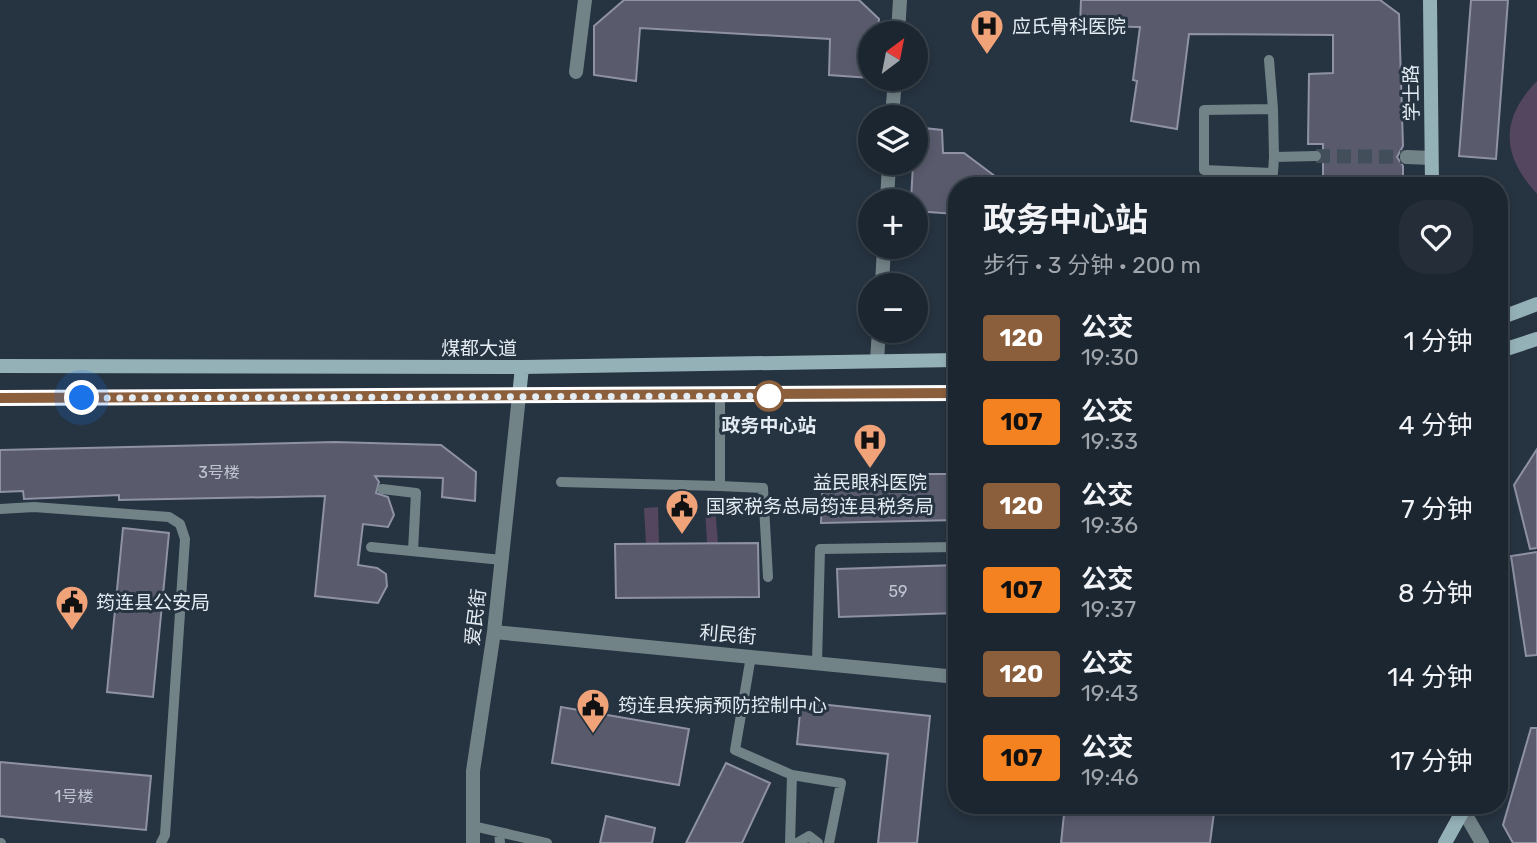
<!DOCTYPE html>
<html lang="zh">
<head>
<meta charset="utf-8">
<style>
  body { margin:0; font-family:Rubik,"Noto Sans SC",sans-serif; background:#252e38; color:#f1f3f6; height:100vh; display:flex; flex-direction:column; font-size:26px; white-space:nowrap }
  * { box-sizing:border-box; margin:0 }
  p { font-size:23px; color:#a0a5ab }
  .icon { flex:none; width:38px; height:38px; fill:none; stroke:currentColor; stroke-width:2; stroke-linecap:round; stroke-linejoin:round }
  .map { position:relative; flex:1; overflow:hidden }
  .side { position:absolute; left:948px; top:177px; width:560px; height:637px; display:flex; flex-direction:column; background:#1c2630; border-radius:28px; box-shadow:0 4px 10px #0003,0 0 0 2px #3a434c }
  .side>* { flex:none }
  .badge { padding:0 14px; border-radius:5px; font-size:24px; line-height:46px }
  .needle { width:46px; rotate:32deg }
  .buttons { position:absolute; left:858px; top:21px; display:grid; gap:14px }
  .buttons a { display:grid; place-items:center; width:70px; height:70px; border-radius:50%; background:#1c2630; box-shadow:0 4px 10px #0003,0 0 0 2px #3a434c; font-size:35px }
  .you { position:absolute; width:35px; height:35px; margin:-18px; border:5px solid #fff; border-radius:50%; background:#1a73e8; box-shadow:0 0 0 10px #1a73e833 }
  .map>.badge { position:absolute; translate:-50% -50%; box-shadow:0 0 0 4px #fff }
  .round { display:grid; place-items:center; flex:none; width:74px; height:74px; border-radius:28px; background:#252e38 }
  .overview { display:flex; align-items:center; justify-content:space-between; height:119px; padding:0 35px }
  h1 { font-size:33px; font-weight:700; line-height:52px }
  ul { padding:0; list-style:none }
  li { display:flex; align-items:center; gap:21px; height:84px; padding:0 35px }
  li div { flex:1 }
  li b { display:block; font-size:26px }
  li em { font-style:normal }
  li .badge { min-width:77px; font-weight:700; text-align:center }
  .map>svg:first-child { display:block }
  .green { fill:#55465f }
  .building { fill:#595b6d; stroke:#8f91a5; stroke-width:2 }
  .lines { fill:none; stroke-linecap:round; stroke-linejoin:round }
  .minor-tunnel { stroke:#424f5b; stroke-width:14; stroke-dasharray:14 7; stroke-linecap:butt }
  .service { stroke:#728388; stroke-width:10 }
  .minor { stroke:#728388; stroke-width:14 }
  .secondary { stroke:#95b1b8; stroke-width:14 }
  .line-casing { stroke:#fff; stroke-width:16 }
  .line { stroke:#8b5e3c; stroke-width:10 }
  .walk { stroke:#e3ebf3; stroke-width:7; stroke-dasharray:0 12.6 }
  .stop-dot { fill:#fff; stroke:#8b5e3c; stroke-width:3.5 }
  .labels { text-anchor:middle; stroke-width:6; stroke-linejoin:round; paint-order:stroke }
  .number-label { font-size:16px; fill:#c0c7d2 }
  .poi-label { font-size:19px; fill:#e3ebf3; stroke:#263340; text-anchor:start }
  .street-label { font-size:19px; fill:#e3ebf3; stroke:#263340 }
  .stop-label { font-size:19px; font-weight:bold; fill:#e3ebf3; stroke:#263340 }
</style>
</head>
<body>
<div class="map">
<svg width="1537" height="843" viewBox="0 0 1537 843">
  <rect width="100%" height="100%" fill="#263340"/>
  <!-- green -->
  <path class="green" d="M1537,81V194C1501,155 1500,119 1537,81Z
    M715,506L718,543H707L705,507Z
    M658,507L659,544H646L644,508Z"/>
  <!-- building -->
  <path class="building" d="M624,0H859L879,19L878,33H870V78L829,75L830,39L640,28L636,81L594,75V26Z
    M1081,0H1380L1399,14L1403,146L1397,157L1403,166V186H1323V144H1308L1309,74L1333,73V35L1189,34L1177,129L1131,121L1137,81L1133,80L1140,27L1080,26Z
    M1471,0H1508L1496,159L1459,156Z
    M915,127L942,130L943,153H964L1008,186H957L955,214L915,211V201H911Z
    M335,442L441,445L476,472L475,501L442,497L443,478L375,476L379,482L376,493L388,497L394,515L388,527L363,524L358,565L377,568L386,574L387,586L378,603L315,596L325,496L119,500V495L24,499L23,491L0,492V450Z
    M1537,449V548L1530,549L1514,485Z
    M923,474H957V520L821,523L823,477Z
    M123,528L169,533L153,697L107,692Z
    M758,543L759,597L616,598L615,544Z
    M1537,552V655L1526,656L1511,556Z
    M957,565V613L839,617L837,569Z
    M801,702L930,716L917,843H878L888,754L797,744Z
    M561,707L689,729L679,785L552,763Z
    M1531,728H1537V843H1513L1503,825Z
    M0,762L151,776L146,830L0,816Z
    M726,763L770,783L742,843H686Z
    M1065,805H1215L1210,843H1061Z
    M606,816L655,828L652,843H600Z"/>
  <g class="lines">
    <!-- minor-tunnel -->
    <path class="minor-tunnel" d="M1316,156L1407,157"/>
    <!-- service -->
    <path class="service" d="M1269,60L1273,109
      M1274,157L1273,173L1204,170V110L1273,109L1274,157L1316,156
      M561,482L720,486V396
      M720,486L763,488L768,577
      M382,489L416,493L413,551
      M0,509L34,507L169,517L180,524L185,539L165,835L161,843
      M371,547L502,560
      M751,656L735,750L792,775L841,783L829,843
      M817,662L820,549L957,547
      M473,826L547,843
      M499,832L500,843
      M0,843H1
      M790,843L792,775
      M797,843L809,836L818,843"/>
    <!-- minor -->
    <path class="minor" d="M898,33L900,0
      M576,72L585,0
      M892,117L895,79
      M1407,157L1431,158
      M887,201L889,163
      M882,285L884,247
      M877,360L879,331
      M494,632L957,677
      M1463,810L1482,843
      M473,843V771L494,632L519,396"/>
    <!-- secondary -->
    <path class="secondary" d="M1430,0L1432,186
      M1500,318L1537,304
      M1500,351L1537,339
      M0,366L522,367L957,360
      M519,396L522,367
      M0,398L957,393
      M1445,843L1466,805"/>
  </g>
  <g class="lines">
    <defs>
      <path id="line" d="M0,398L957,393"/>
    </defs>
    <!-- line casing -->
    <use href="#line" class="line-casing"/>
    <!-- line -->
    <use href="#line" class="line"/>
    <!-- walk -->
    <path class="walk" d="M82,398L769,396"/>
  </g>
  <!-- icons -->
  <defs>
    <symbol id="hospital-pin" viewBox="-11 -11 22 30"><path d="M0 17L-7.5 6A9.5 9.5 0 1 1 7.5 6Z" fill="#f0a279" stroke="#263340"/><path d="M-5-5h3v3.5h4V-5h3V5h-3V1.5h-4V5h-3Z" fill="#111"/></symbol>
    <symbol id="civic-pin" viewBox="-11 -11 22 30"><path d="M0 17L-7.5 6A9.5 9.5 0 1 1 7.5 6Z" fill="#f0a279" stroke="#263340"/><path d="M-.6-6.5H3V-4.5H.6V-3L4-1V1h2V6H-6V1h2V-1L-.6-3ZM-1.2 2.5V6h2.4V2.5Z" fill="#111"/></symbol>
  </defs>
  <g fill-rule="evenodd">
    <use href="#hospital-pin" x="968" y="7" width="38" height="52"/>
    <use href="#hospital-pin" x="851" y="421" width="38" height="52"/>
    <use href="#civic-pin" x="663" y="487" width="38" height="52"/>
    <use href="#civic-pin" x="53" y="583" width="38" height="52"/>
    <use href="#civic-pin" x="574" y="686" width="38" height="52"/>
  </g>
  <!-- markers -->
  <circle class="stop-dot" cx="769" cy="396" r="14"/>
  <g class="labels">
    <!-- number labels -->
    <g class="number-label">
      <text x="219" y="478">3号楼</text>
      <text x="898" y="597">59</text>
      <text x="74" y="802">1号楼</text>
    </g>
    <!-- poi labels -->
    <g class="poi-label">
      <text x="1012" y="33">应氏骨科医院</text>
      <text x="870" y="489" text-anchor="middle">益民眼科医院</text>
      <text x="706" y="513">国家税务总局筠连县税务局</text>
      <text x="96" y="609">筠连县公安局</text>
      <text x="618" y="712">筠连县疾病预防控制中心</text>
    </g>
    <!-- street labels -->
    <g class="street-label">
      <text transform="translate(1411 93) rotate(-91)" y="7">学士路</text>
      <text x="479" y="355">煤都大道</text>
      <text transform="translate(475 617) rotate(-83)" y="7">爱民街</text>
      <text transform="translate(728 634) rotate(5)" y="7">利民街</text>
    </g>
    <!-- stop labels -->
    <g class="stop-label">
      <text x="769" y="432">政务中心站</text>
    </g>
  </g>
</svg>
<div class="buttons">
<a><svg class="needle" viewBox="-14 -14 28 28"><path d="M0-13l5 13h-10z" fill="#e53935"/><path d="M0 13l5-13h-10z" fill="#a0a5ab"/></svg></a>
<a><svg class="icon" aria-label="layers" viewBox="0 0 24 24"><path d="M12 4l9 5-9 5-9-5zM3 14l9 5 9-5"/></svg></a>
<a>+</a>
<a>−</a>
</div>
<div class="you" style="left:82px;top:398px"></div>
<section class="side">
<div class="overview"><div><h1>政务中心站</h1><p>步行 · 3 分钟 · 200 m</p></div><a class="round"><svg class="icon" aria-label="heart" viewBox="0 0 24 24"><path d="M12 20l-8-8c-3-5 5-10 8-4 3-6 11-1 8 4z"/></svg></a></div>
<ul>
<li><span class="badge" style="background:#8b5e3c;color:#fff">120</span><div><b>公交</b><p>19:30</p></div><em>1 分钟</em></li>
<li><span class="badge" style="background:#f58220;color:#111">107</span><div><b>公交</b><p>19:33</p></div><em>4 分钟</em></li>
<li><span class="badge" style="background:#8b5e3c;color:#fff">120</span><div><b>公交</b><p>19:36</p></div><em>7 分钟</em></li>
<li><span class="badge" style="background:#f58220;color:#111">107</span><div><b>公交</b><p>19:37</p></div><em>8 分钟</em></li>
<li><span class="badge" style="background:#8b5e3c;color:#fff">120</span><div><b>公交</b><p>19:43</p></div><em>14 分钟</em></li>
<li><span class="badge" style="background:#f58220;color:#111">107</span><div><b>公交</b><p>19:46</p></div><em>17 分钟</em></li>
</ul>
</section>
</div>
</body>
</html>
